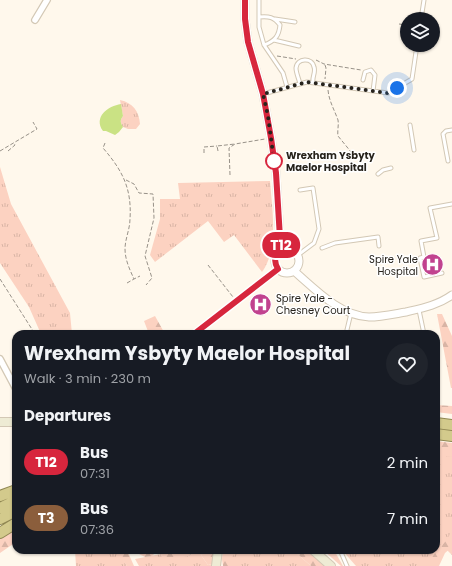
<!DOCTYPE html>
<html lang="en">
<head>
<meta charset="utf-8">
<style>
  body { margin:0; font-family:Poppins,sans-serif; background:#20242c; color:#f1f3f6; height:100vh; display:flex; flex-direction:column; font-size:15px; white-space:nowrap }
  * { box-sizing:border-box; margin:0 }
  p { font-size:13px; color:#9ea1a6 }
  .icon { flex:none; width:22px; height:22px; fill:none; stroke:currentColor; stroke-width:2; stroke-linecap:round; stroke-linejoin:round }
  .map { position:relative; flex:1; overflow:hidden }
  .side { position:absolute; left:12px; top:330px; width:428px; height:224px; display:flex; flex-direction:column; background:#171b24; border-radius:12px; box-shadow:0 1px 3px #0004 }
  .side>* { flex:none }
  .badge { padding:0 8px; border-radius:13px; font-size:14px; line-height:26px }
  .buttons { position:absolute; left:400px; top:12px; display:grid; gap:8px }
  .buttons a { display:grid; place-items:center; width:40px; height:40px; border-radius:50%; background:#171b24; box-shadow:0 1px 3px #0004; font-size:20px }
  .you { position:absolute; width:20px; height:20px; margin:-10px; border:3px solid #fff; border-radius:50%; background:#1a73e8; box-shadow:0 0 0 6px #1a73e833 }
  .map>.badge { position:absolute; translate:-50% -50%; box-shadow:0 0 0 2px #fff }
  h2 { padding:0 12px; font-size:15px; line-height:36px }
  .round { display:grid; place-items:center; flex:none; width:42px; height:42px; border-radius:21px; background:#20242c }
  .overview { display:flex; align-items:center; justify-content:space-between; height:68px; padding:0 12px }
  h1 { font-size:19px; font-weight:700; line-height:30px }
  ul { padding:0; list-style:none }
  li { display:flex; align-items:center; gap:12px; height:56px; padding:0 12px }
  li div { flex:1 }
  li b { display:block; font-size:15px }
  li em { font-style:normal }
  li .badge { min-width:44px; font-weight:700; text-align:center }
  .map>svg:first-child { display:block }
  .grass { fill:url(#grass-tufts) }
  .forest { fill:url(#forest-firs) }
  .water { fill:#cae284 }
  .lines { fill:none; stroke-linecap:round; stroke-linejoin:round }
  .service-casing { stroke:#d3c8b5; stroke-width:5 }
  .minor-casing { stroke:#d3c8b5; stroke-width:8 }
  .tertiary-casing { stroke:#d3c8b5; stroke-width:9 }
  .secondary-casing { stroke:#d3c8b5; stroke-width:10 }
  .trunk-casing { stroke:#908753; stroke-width:12 }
  .path { stroke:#989289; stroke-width:1; stroke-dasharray:4 2; stroke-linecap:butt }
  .service { stroke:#fff; stroke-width:3 }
  .minor { stroke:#fff; stroke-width:5.5 }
  .tertiary { stroke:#fff; stroke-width:7 }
  .secondary { stroke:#eeebd4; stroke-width:8 }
  .trunk { stroke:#d3ca8c; stroke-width:10 }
  .line-casing { stroke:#fff; stroke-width:9 }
  .line { stroke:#d7263d; stroke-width:6 }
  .walk { stroke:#27231c; stroke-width:4; stroke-dasharray:0 7.2 }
  .stop-dot { fill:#fff; stroke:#d7263d; stroke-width:2 }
  .labels { text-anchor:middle; stroke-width:3; stroke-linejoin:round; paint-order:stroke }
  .stop-label { font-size:10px; font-weight:bold; fill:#27231c; stroke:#fff; text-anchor:start }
  .poi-label { font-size:10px; fill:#27231c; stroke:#fff; text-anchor:end }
</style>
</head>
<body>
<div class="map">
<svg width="452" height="566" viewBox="0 0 452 566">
  <defs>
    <pattern id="grass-tufts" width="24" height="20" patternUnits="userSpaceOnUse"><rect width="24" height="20" fill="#fcd2c1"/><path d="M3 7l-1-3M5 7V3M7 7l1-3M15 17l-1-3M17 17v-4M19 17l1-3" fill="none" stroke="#d8b4a5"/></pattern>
    <pattern id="forest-firs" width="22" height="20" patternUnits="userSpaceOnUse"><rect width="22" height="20" fill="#fcd2c1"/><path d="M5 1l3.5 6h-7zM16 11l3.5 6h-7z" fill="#d8b4a5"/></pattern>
  </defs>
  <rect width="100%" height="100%" fill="#fff8ec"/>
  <!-- grass -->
  <path class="grass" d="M120,100C133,103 139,111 140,124L136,129H128L123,127C120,122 120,120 123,116Z
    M0,167L11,204L70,313L72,334H41L29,307L0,263Z
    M270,181C272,208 279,249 262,272L234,235L224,242L208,221L155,262L150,255L160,219V199H180L178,183Z
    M436,450L452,451V555L445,548L432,566H356L342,550H436Z
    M75,550H121L122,557L127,566H76Z
    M196,550H202L201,555L208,565L212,564L211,566H139L135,559L161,554L162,557L189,556Z
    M233,550H293L311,566H229Z"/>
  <!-- forest -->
  <path class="forest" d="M437,314H442L452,336V388H451Z
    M155,316L165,334H149L144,321Z
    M436,405L452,406V414L436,412Z
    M436,441L452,443V457L436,456Z
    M16,528V542L0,553V539Z
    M452,530V547L445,553L439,566H426L438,549L447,540Z
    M121,550H127L134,566H127L121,557Z
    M138,550H158L152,556L145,557L139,554Z
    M163,550H196L189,556L165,560L162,557L160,552Z
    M202,550H215L212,564L208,565L201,555Z
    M223,550H235L231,566H223L222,559Z
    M293,550H308L327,566H311Z
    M323,550H334L343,566H341Z"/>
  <!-- water -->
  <path class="water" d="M121,104L123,116C120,120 120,122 123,127L119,132L115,135L106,131H103C93,117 108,106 121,104Z"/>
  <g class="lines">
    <defs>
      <path id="service" d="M259,0V27L264,45L283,73L287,87
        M259,17C269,16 274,17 280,25C279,36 275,41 264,45
        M275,19L295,22
        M421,19L424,0
        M274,40L299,46
        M363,80L365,72L371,70L375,75L373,91
        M300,84C299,79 296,73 296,68C297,58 312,57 314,67C316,72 312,77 313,82
        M263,94L307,82L388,93L412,79L417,45
        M410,125L414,150
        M448,161L443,134L446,131L452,130
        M378,174L383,170L391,168
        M322,248L335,243L378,237L379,246
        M298,255L314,243L319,229L313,188L300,190
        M442,273L424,277L420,258L424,257L421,241L437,238L430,208L452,204
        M419,310L424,334
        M346,334L351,313
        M436,392L437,398
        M340,550L347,566"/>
      <path id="minor" d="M35,20L47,0
        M194,334L278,269
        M0,359L16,389"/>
      <path id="tertiary" d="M245,0V19L248,42L263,94L271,138L276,173L280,238L282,250
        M275 261a12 12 0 1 1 24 0a12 12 0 1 1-24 0Z
        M294,271C315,289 340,316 369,317C381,317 394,314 406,312C423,308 438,305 452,295"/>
      <path id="secondary" d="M0,422H16
        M313,550L331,566
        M216,566L218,550"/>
      <path id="trunk" d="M436,423L452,425
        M436,434L452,436
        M0,496L16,490
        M0,508L16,500
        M0,519L16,511
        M0,533L16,523"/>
    </defs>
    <!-- service casing -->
    <use href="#service" class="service-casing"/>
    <!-- minor casing -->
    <use href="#minor" class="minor-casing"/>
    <!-- tertiary casing -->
    <use href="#tertiary" class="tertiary-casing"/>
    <!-- secondary casing -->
    <use href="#secondary" class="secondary-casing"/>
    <!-- trunk casing -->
    <use href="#trunk" class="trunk-casing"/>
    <!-- path -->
    <path class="path" d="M399,24L407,25
      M277,56L296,59
      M316,60L324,64L361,70
      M325,65L326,68L325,79
      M328,90C329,101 334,109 338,120C339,126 337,131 338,136L356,158
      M105,143L103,148C122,170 132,188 130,219C130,229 125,239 125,249C125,260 130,270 134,279L140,276
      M0,151L37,129L33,122
      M8,151L15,145L14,143
      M218,151L217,146L235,144
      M204,153V147L217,146
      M230,175L229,148L235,144L265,139
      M126,180L134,184L139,193L153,194L154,218L145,256L152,278L146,285
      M208,265L233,297
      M0,279L35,334
      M127,283L134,279"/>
    <!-- service -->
    <use href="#service" class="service"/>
    <!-- minor -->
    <use href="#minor" class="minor"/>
    <!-- tertiary -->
    <use href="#tertiary" class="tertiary"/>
    <!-- secondary -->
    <use href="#secondary" class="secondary"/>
    <!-- trunk -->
    <use href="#trunk" class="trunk"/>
  </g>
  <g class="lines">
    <defs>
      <path id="line" d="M194,334L278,269C273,261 275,254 282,250L280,238L276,173L271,138L263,94L248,42L245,19V0"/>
    </defs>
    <!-- line casing -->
    <use href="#line" class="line-casing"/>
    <!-- line -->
    <use href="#line" class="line"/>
    <!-- walk -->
    <path class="walk" d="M274,161L268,116L263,94L307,82L388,93L397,88"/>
  </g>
  <!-- icons -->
  <defs>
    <symbol id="hospital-disc" viewBox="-11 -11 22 22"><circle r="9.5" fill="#c1428f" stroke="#fff"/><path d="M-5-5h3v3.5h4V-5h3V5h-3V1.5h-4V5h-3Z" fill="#fff"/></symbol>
  </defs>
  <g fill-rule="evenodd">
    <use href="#hospital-disc" x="420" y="252" width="25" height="25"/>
    <use href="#hospital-disc" x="248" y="292" width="25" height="25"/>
  </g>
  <!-- markers -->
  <circle class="stop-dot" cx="274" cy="161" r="8"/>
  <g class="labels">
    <!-- stop labels -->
    <g class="stop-label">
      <text x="286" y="159">Wrexham Ysbyty<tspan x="286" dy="12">Maelor Hospital</tspan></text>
    </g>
    <!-- poi labels -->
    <g class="poi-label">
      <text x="418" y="263">Spire Yale<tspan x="418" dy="12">Hospital</tspan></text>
      <text x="276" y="302" text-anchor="start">Spire Yale -<tspan x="276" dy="12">Chesney Court</tspan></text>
    </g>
  </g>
</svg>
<div class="buttons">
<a><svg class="icon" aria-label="layers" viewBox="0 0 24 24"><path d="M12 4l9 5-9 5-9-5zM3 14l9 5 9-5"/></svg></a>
</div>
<div class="you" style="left:397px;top:88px"></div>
<b class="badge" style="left:281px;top:245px;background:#d7263d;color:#fff">T12</b>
<section class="side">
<div class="overview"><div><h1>Wrexham Ysbyty Maelor Hospital</h1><p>Walk · 3 min · 230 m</p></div><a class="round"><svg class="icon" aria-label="heart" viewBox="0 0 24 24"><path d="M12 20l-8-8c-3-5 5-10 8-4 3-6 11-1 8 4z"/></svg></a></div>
<h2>Departures</h2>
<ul>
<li><span class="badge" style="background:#d7263d;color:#fff">T12</span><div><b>Bus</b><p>07:31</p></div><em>2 min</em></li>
<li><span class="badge" style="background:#8b5e3c;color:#fff">T3</span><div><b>Bus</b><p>07:36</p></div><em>7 min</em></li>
</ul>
</section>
</div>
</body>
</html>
